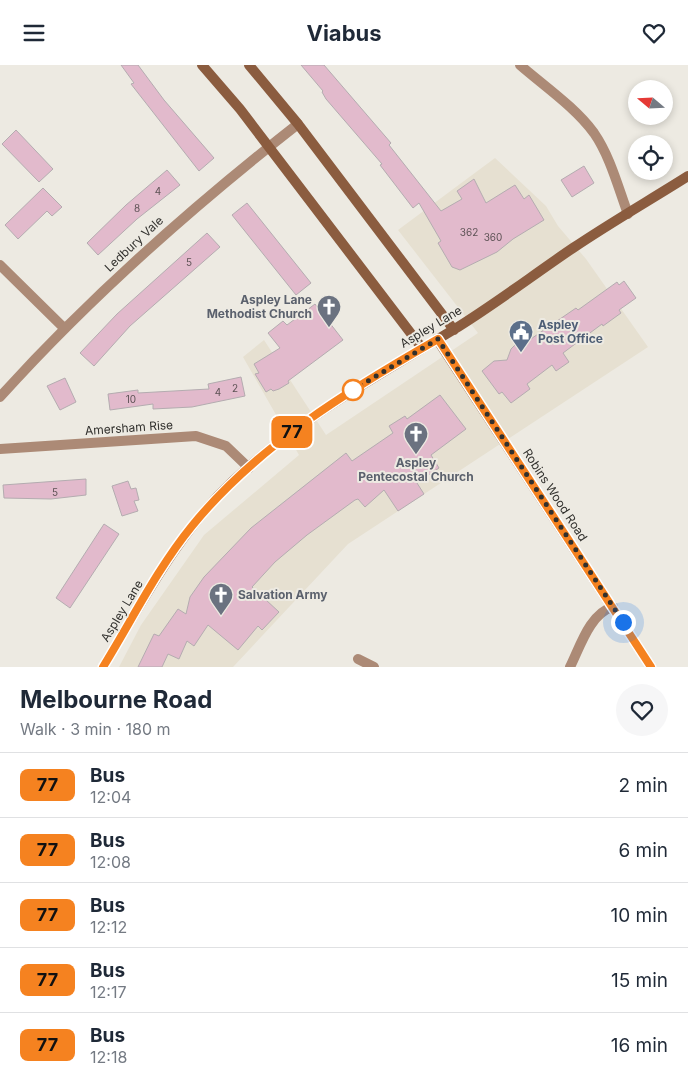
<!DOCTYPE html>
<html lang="en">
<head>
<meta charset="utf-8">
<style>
  body { margin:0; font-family:Inter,sans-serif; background:#f6f6f7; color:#1f2937; height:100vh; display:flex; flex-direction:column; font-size:19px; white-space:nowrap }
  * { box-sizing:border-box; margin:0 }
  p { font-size:16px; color:#747a83 }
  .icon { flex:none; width:28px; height:28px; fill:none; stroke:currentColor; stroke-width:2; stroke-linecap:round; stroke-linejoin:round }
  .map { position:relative; height:602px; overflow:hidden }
  .details { display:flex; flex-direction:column; background:#fff; flex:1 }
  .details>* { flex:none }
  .badge { padding:0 10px; border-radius:8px; font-size:18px; line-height:32px }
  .needle { width:32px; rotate:289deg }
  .fabs { position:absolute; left:628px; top:15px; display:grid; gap:10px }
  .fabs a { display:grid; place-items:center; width:45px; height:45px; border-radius:50%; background:#fff; box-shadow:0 2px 8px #0003; font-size:25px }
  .you { position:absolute; width:25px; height:25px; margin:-12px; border:4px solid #fff; border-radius:50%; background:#1a73e8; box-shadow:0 0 0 8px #1a73e833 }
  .map>.badge { position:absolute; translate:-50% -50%; box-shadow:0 0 0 2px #fff }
  .round { display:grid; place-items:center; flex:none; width:52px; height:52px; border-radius:26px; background:#f6f6f7 }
  .head { display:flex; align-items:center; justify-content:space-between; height:85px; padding:0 20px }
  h1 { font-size:24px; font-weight:700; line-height:38px }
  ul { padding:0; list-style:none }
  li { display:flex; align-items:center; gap:15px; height:65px; padding:0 20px; border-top:1px solid #e0e1e3 }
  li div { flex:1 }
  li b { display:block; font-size:19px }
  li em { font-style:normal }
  li .badge { min-width:55px; font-weight:700; text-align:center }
  header { display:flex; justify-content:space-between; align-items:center; height:65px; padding:0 20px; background:#fff; font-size:22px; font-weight:700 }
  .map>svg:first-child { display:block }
  .built { fill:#e6e0d1 }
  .building { fill:#e2bacc; stroke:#b4acb0 }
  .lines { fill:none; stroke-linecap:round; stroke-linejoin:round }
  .street { stroke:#ac8a76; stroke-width:10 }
  .secondary { stroke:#8b5c3f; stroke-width:10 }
  .line-casing { stroke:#fff; stroke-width:11 }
  .line { stroke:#f58220; stroke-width:8 }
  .walk { stroke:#31302d; stroke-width:5; stroke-dasharray:0 9 }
  .stop-dot { fill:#fff; stroke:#f58220; stroke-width:2.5 }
  .labels { text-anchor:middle; stroke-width:4; stroke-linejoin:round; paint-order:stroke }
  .number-label { font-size:10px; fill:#5d5255 }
  .street-label { font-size:12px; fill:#31302d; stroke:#edeae2 }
  .worship-label { font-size:12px; font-weight:bold; fill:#5b616d; stroke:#edeae2; text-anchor:end }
  .service-label { font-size:12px; font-weight:bold; fill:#4e5e75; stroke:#edeae2; text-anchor:start }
</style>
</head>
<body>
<header><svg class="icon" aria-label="menu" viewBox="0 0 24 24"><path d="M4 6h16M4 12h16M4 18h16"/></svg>Viabus<svg class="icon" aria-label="heart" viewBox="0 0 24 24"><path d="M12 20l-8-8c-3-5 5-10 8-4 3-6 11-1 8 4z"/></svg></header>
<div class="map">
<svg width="688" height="602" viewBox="0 0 688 602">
  <rect width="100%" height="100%" fill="#edeae2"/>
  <!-- built -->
  <path class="built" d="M495,93L546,141L558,161L586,194L648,282L348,479L233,602H119L141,560L204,470L299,390L243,292L264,275L326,370L478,268L398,165Z"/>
  <!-- building -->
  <path class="building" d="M121,0H138L164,35L214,93L199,106L131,19L134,18Z
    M301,0H324L391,78L389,80L441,146L462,134L457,126L474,114L486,138L515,120L524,134L529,130L544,155L513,174L497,187L460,205L452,202L438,178L441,176L419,138L413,143L380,100L382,99L326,34L322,27L323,26Z
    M16,65L53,104L39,117L2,79Z
    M584,101L594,118L572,132L561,115Z
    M167,105L180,120L137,154L98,190L87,178L126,140Z
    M43,123L62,142L52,151L47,146L18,174L5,160Z
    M247,138L311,218L296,230L232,150Z
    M207,168L220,182L130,261L94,301L80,288L117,249Z
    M624,216L636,233L619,245L621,248L603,261L602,259L563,288L569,297L556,306L552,300L527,319L530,324L511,338L502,327L499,329L482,306L494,296L507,295L511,284L517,278H525L576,243L578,245L617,217L619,220Z
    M315,239L343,275L288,316L289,318L279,324L273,326L271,324L266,327L255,309L259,308L254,299L280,283L268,268L283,256L287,260Z
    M241,312L245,331L192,342L153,344V339L110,345L108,329L138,325V328L209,324L208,319Z
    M65,313L76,337L60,345L47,321Z
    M440,330L466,364L431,390L439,403L417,418L424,429L398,446L384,425L365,442L358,434L355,435L307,470L275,497L252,522L279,547L262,565L258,561L238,585L208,560L194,581L187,576L179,594L168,589L162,602H138L154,569L159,571L178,544L186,549L190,532L204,512L251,463L346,388L352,396L393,368L389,361L405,351L407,354Z
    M86,414V430L51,434L4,433L3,420Z
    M128,416L131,424L136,423L139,435L134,436L138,446L122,451L112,421Z
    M104,459L119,469L70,543L56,533Z"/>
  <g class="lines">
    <!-- street -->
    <path class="street" d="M520,0C544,21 575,42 594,68C610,91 618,122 628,149
      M0,200L64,263
      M0,332C91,231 192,142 298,59
      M0,384L196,371L226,381L249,403
      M358,594L374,602
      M570,602C580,582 590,548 613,542"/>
    <!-- secondary -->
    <path class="secondary" d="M202,0L240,44L422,283
      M249,0L298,59L454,265
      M437,274L651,602
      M103,602C142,538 177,469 232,417C297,355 377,311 453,265C494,240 533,210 573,183C610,158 650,135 688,111"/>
  </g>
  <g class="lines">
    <defs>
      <path id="line" d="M103,602C132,555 157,504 192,461C257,381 349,325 438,274L651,602"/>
    </defs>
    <!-- line casing -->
    <use href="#line" class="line-casing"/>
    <!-- line -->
    <use href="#line" class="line"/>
    <!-- walk -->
    <path class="walk" d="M353,325L438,274L623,557"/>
  </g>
  <!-- icons -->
  <defs>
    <symbol id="church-pin" viewBox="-11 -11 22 30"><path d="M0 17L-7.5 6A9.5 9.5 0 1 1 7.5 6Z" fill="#6b7280" stroke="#edeae2"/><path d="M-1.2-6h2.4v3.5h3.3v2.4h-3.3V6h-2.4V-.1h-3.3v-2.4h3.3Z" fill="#fff"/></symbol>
    <symbol id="civic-pin" viewBox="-11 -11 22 30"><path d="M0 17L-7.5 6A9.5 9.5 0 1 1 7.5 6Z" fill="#5c6f8a" stroke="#edeae2"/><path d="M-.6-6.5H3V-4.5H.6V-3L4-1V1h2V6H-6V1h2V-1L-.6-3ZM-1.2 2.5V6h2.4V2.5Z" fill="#fff"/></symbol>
  </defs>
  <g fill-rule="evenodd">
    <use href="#church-pin" x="315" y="228" width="28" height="38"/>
    <use href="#civic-pin" x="507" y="253" width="28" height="38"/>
    <use href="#church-pin" x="402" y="355" width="28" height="38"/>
    <use href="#church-pin" x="207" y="516" width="28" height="38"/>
  </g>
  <!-- markers -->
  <circle class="stop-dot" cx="353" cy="325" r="10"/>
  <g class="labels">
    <!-- number labels -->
    <g class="number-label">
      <text x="158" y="130">4</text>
      <text x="137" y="147">8</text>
      <text x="469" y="171">362</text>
      <text x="493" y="176">360</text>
      <text x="189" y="201">5</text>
      <text x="235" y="327">2</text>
      <text x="218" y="331">4</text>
      <text x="131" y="338">10</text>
      <text x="55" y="431">5</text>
    </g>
    <!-- street labels -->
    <g class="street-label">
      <text transform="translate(134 179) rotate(-43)" y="4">Ledbury Vale</text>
      <text transform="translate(431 262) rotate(-31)" y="4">Aspley Lane</text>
      <text transform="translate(129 363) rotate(-4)" y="4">Amersham Rise</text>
      <text transform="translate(555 430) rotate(57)" y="4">Robins Wood Road</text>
      <text transform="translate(122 546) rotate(-59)" y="4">Aspley Lane</text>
    </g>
    <!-- worship labels -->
    <g class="worship-label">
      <text x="312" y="239">Aspley Lane<tspan x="312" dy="14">Methodist Church</tspan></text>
      <text x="416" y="402" text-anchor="middle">Aspley<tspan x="416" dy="14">Pentecostal Church</tspan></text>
      <text x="238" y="534" text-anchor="start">Salvation Army</text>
    </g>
    <!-- service labels -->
    <g class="service-label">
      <text x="538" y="264">Aspley<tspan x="538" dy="14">Post Office</tspan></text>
    </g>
  </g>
</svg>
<div class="fabs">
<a><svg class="needle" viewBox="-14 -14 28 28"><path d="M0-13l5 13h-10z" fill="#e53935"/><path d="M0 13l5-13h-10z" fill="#747a83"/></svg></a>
<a><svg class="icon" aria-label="locate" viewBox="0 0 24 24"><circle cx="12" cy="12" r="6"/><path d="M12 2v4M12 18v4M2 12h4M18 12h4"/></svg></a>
</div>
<div class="you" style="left:623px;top:557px"></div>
<b class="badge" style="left:292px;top:367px;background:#f58220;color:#111">77</b>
</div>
<section class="details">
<div class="head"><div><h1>Melbourne Road</h1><p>Walk · 3 min · 180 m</p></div><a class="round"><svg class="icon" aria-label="heart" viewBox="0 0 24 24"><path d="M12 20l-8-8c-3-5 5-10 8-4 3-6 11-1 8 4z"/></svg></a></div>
<ul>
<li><span class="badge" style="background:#f58220;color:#111">77</span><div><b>Bus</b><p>12:04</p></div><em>2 min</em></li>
<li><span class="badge" style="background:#f58220;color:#111">77</span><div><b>Bus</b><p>12:08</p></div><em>6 min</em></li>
<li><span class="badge" style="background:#f58220;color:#111">77</span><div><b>Bus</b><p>12:12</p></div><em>10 min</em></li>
<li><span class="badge" style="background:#f58220;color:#111">77</span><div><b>Bus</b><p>12:17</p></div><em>15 min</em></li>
<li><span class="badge" style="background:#f58220;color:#111">77</span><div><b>Bus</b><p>12:18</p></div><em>16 min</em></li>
</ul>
</section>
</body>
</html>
